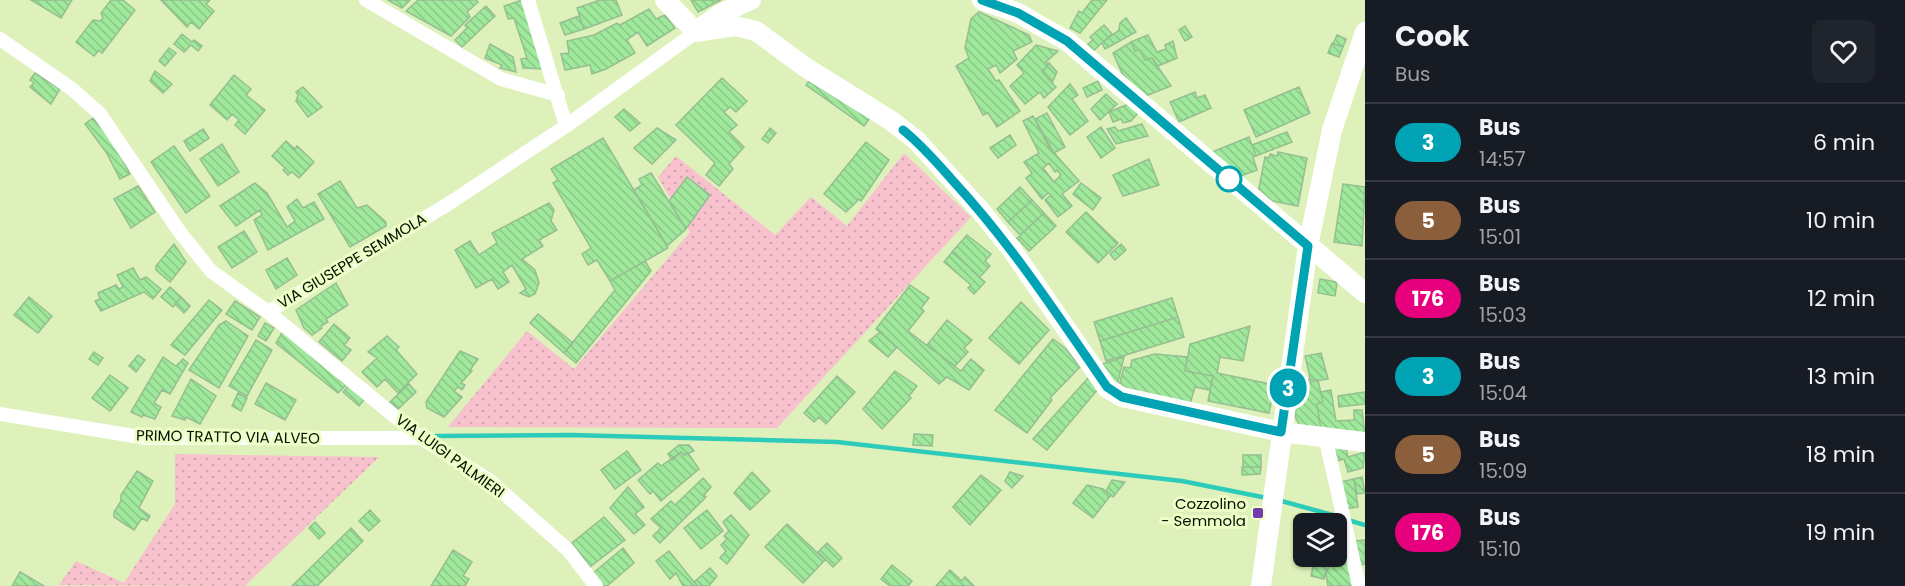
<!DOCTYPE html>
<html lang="it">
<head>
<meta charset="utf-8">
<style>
  body { margin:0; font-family:Poppins,sans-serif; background:#20242c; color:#f1f3f6; height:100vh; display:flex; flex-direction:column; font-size:22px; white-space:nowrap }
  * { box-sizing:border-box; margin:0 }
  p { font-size:20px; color:#9ea1a6 }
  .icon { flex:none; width:33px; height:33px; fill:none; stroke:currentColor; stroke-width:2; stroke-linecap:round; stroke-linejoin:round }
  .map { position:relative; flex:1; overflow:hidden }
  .details { display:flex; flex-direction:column; background:#171b24; width:540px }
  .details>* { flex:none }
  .badge { padding:0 12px; border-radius:20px; font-size:21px; line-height:39px }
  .controls { position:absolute; left:1293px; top:513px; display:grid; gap:12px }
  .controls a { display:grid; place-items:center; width:54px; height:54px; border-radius:9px; background:#171b24; box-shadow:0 2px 4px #0004; font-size:30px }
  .map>.badge { position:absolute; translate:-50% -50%; box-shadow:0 0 0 3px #fff }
  .round { display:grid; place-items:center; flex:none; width:63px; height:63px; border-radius:9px; background:#20242c }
  .head { display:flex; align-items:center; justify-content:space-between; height:102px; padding:0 30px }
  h1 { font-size:28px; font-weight:700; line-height:45px }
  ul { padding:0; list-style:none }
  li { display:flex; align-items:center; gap:18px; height:78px; padding:0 30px; border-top:2px solid #363941 }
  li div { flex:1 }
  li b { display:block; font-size:22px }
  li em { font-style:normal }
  li .badge { min-width:66px; font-weight:700; text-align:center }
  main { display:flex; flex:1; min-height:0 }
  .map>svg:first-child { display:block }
  .grass { fill:url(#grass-dots) }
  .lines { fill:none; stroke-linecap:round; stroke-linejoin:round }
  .stream { stroke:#2dcbb9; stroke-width:4.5 }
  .building { fill:url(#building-back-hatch); stroke:#95be92; stroke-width:1.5; fill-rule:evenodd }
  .street { stroke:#fff; stroke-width:14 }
  .secondary { stroke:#fff; stroke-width:20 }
  .line-casing { stroke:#fff; stroke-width:14 }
  .line { stroke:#00a3b4; stroke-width:9 }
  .stop-dot { fill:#fff; stroke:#00a3b4; stroke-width:3 }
  .poi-dot { fill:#753ab0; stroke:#ecffc6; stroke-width:2 }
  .labels { text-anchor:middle; stroke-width:6; stroke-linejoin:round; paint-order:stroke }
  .street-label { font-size:15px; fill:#090e00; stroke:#ecffc6 }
  .poi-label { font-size:15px; fill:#090e00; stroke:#ecffc6; text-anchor:end }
</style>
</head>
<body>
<main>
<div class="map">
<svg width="1365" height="586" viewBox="0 0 1365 586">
  <defs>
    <pattern id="grass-dots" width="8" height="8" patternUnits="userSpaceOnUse" patternTransform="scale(1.5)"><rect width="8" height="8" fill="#f7c1cd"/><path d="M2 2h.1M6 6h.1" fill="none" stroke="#d2a5ae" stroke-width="1.8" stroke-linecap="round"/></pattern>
    <pattern id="building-back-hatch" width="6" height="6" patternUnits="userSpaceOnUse" patternTransform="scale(1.5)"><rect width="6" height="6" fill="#a0e99c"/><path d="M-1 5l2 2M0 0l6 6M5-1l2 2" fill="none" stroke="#88c785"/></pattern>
  </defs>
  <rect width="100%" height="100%" fill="#dff1ba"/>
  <!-- grass -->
  <path class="grass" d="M904,153L971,217L777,428L448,427L527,331L574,369L690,232L658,177L676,156L775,235L811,197L847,226Z
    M175,454L379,457L245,586L59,585L76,561L124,583L175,504Z"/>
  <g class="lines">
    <!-- stream -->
    <path class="stream" d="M436,436L570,435L837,442L1182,481L1267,498
      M1278,500L1340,517
      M1348,520L1365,525"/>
  </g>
  <!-- building -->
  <path class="building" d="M31,0H72L61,18Z
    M111,0H123L135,10L102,53L99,50L94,56L76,42L93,20L100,21L103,18L101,13Z
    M161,0H210L206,4L214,11L199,29L191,22L187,27Z
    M388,0H410L402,8Z
    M418,0H476L478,2L467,12L470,17L451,36L406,11Z
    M522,0L545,69L523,68L521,59L527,58L514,18L508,19L504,6Z
    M600,0H616L622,15L584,29L577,8Z
    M691,0H721L698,12Z
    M1092,0H1107L1080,33L1070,28L1079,11L1082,13Z
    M486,6L495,16L462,47L455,40L467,28L465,25Z
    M649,9L656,19L665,15L675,28L647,46L638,32L627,40L635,53L606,69L592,74L590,65L565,70L561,54L569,53L567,41L594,35L617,23L620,25Z
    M979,12L1029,35L1032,42L1013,51L1017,59L1000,73L996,65L988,69L996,81L999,80L1020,111L997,127L988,113L983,115L956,66L969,58L965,48L971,19Z
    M579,16L584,29L565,35L560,23Z
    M1126,18L1136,32L1105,49L1102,43L1119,30L1120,23Z
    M1104,25L1112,34L1093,51L1087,45L1093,40L1090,37Z
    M1185,26L1192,37L1185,41L1179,30Z
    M182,34L192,42L194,40L202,46L198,51L191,45L184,52L174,44Z
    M1148,35L1157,52L1166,49L1165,45L1173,41L1177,58L1158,66L1152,58L1145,60L1140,50L1135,51L1131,42Z
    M1337,35L1346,39L1343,47L1333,44Z
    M1131,42L1135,51L1140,50L1145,60L1152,58L1171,86L1143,97L1122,73L1113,53Z
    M1332,43L1343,47L1339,57L1328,53Z
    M490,44L513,57L516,72L500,68L502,65L485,58Z
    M1036,45L1058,51L1046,62L1048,65L1042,72L1056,87L1044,98L1040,92L1025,104L1010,86L1024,73L1017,65Z
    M169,48L176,53L165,66L159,61Z
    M1049,63L1057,72L1052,83L1042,72Z
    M155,71L172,84L163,93L150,81Z
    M35,73L60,89L51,104L30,87L34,83L30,80Z
    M234,75L251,89L246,95L265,110L245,134L235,125L239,120L232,114L227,120L210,105Z
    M722,78L747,101L736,112L730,107L724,112L737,125L729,132L744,147L729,164L733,169L719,186L706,175L715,163L676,125Z
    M809,81L870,118L864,126L806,85Z
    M1098,81L1102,90L1087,97L1083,88Z
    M1070,84L1078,95L1072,99L1088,121L1070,135L1048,107Z
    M303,87L322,107L308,117L296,101L298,95L296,92Z
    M1299,87L1310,113L1256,137L1244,110Z
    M1195,92L1197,98L1205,95L1211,108L1179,122L1170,102Z
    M1106,94L1117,104L1100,120L1091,109Z
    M1129,104L1138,113L1131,121L1123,123L1121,119L1113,122L1109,112Z
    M624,109L640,123L630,131L615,117Z
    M1047,113L1065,147L1054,153L1035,119Z
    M1033,116L1049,147L1079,181L1062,194L1072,206L1058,217L1045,200L1051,195L1048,193L1042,199L1026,178L1032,173L1024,162L1039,153L1023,121ZM1049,163L1055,172L1057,170L1061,175L1054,182L1043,168Z
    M93,118L116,147L130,174L120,179L106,152L85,124Z
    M1142,124L1148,136L1116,144L1107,129L1115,127L1118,131Z
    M1101,127L1115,148L1101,158L1087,137Z
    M657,128L676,140L652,164L634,148Z
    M770,128L776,133L768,143L762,139Z
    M203,129L209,138L190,151L184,141Z
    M1287,132L1292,142L1256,156L1252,145Z
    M1010,135L1016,145L998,158L990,148Z
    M1249,137L1256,156L1253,157L1257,170L1238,177L1212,152Z
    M603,138L668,248L610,281L597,260L588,265L582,254L591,248L553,183L558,180L551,169Z
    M286,141L295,149L297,146L314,162L299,178L292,172L288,175L283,170L285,168L272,156Z
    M866,142L889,160L861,201L859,199L846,212L824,194Z
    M222,144L239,172L218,186L200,159Z
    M174,146L210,196L186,213L151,162Z
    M1278,152L1307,158L1298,206L1257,198L1265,157L1269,158L1270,154L1277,156Z
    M1149,159L1159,185L1123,196L1113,175Z
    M651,173L686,229L667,246L634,190L642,185L639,179Z
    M687,177L710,195L686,229L669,201Z
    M340,181L357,208L367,205L386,222V226L350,247L318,194Z
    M255,183L267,193L287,227L295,221L287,207L297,199L303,208L314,202L324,219L268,250L254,220L262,215L260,210L236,226L220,206Z
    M1081,183L1101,198L1093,210L1073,194Z
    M1343,184L1365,187L1362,246L1334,242Z
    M138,186L155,212L131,228L114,199Z
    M1020,187L1032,200L1008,222L997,209Z
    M1032,200L1044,213L1020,235L1008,222Z
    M549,203L554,210L551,221L557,230L539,240L543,246L522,259L535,270L539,283L535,294L529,297L520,293L526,289L512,265L503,272L509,282L498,289L492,279L476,288L455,250L470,241L479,255L497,243L492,233Z
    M1086,212L1118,243L1098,263L1066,232Z
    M1044,213L1056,226L1029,251L1017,238Z
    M244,231L257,252L232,268L218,247Z
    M967,235L991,254L985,261L990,266L980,277L952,252Z
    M174,244L186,262L170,282L156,270V266Z
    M1121,244L1126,250L1115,260L1110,254Z
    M952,252L985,282L974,294L968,288L971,285L944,262Z
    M287,258L297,275L276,289L266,270Z
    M645,261L651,271L576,363L564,353L615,290L610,281Z
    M133,268L140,280L146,277L161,289L153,299L144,292L101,311L95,301L100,299L98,293L116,285L119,289L123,287L117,275Z
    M1320,279L1337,282L1335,296L1318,293Z
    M336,283L348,305L326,319L328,322L321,326L322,328L312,335L304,328L296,310Z
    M910,285L929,298L921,308L924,311L908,331L961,371L971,359L984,370L969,390L947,377L939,384L876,329Z
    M170,287L181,297L173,307L161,297Z
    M29,297L52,316L38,333L14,315Z
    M181,297L190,306L184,313L175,304Z
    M1172,298L1178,317L1100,341L1094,322Z
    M209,300L222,310L185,355L171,345Z
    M235,301L260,317L252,330L226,314Z
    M1021,302L1049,330L1019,364L989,338Z
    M538,314L573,343L564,353L530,323Z
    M1178,317L1184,337L1106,361L1100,341Z
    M947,320L972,340L964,348L968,352L955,366L927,345Z
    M226,321L248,336L219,388L189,370L219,325Z
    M265,323L274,328L266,341L258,336Z
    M334,324L350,338L344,345L351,350L342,361L319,342Z
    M1250,326L1243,361L1220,357L1217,373L1275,385L1269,413L1208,401L1213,376L1185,371L1190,344Z
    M283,331L339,376L338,379L346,385L338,393L276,343Z
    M880,332L897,347L888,357L869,341Z
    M387,336L399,347L396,350L417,374L398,393L385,379L377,387L362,372L377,358L368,352Z
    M1053,339L1065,348L1080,367L1050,398L1052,400L1027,433L995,410Z
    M256,340L272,350L247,396L229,386Z
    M460,351L478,359L470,370L472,371L461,383L465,385L462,390L458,387L454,391L462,397L444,417L427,408L426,402Z
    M94,352L103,358L98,365L89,359Z
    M1321,353L1328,379L1311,382L1305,356Z
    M1155,354L1187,357L1185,371L1213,376L1210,390L1195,387L1190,404L1119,386L1124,367L1130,368L1132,360Z
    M138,355L145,360L136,372L129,366Z
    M163,357L176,366L183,359L188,363L170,394L162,390L154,403L161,407L155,419L143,415L142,417L131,412Z
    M1124,357L1117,386L1096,366Z
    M895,371L917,386L909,396L911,398L882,429L863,409Z
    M110,375L128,388L110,411L92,398Z
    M837,376L855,392L826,424L819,417L814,422L804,413Z
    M1088,378L1098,389L1047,450L1033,439Z
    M191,379L216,396L200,424L186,417L185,420L172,416Z
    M1301,379L1318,380L1323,402L1317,404L1321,430L1300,427L1295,416Z
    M266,383L296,400L285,420L255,404Z
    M350,384L366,397L359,406L343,392Z
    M409,384L416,392L398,409L390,402Z
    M1331,390L1336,421L1354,420V410H1362L1365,436L1321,430L1317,404L1323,402L1321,392Z
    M1365,392V404L1339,407L1338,396Z
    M238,393L247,398L241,411L232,406Z
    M914,434L933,435L932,446L913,445Z
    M679,445H689L694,451L684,455L681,452L672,460L668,454Z
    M1345,445L1348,457L1365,452L1363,468L1348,472L1344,459L1336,461L1332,448Z
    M627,451L641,470L615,489L601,470Z
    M681,452L684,455L688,453L699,469L661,501L653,491L650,494L638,480L658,463L661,466Z
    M1243,455H1261V467H1243Z
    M1242,467H1261L1260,474L1242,475Z
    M137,471L153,481L139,508L150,516L147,521L142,518L134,530L114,517V512L121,501V495Z
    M752,472L770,491L750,510L734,493Z
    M1010,472L1023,476L1012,488L1005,481Z
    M981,475L1001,490L970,525L953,507Z
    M1362,477L1365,493L1357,494L1354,479Z
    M703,478L711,487L704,495L706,497L660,543L653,536L661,528L651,519L671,501L675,505Z
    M1354,479L1358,507L1346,509L1340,482Z
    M1112,480L1125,482L1113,497L1106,491Z
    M1087,485L1103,489L1111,495L1093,518L1073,503Z
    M628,487L644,507L635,514L645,525L634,534L610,508Z
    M370,510L380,521L369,531L359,521Z
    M707,510L723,531L701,549L684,528Z
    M731,515L749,535L727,564L720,558L726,551L721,545L727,539L724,536L729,531L723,522Z
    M604,517L625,540L590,567L572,543Z
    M315,522L325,533L319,539L309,528Z
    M787,524L825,560L803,583L765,547Z
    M351,528L363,541L317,586H292Z
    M1340,532H1344L1354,586H1328L1326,575L1332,556H1336Z
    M1365,540V564L1361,565L1354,541Z
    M827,543L842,558L833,567L818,552Z
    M623,548L634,563L607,586H602L592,574Z
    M453,550L472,562L463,576L469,579L465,586H431Z
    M669,551L694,582L698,586H683L676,573L670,579L656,561Z
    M1314,561L1327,564L1324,579L1311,576Z
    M892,565L912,581L908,586H890L881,579Z
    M710,568L717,576L709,586H698L694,582Z
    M950,570L962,581L965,577L974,586H936Z
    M20,572L44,586H12Z"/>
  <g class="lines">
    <!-- street -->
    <path class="street" d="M366,0L501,79L558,95
      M528,0L566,126
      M0,39L72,89L100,114L179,231L211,271L268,312L421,438L489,480L568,550L596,586
      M268,312L445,206L566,126L696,32
      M0,414L146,438H421
      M1325,436L1359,586"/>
    <!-- secondary -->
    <path class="secondary" d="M665,0L696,32
      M982,0L1018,13L1067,41L1365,293
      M698,30L720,14L751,0
      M696,32L735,26L756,31L805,67L890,120L916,140L980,210L1012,250L1107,388L1122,397L1281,432L1365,442
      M1261,586L1308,246L1332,130L1365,32"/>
  </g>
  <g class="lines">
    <defs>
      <path id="line" d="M903,130C922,145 938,164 954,182C1012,245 1059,317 1107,387L1122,397L1281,432L1308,246L1067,41L1018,13L982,0"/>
    </defs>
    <!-- line casing -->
    <use href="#line" class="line-casing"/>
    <!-- line -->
    <use href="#line" class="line"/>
  </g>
  <!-- markers -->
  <circle class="stop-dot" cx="1229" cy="179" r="12"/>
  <rect class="poi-dot" x="1252" y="507" width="12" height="12" rx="3"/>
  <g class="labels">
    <!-- street labels -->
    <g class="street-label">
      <text transform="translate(352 261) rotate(-31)" y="5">VIA GIUSEPPE SEMMOLA</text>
      <text transform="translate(228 437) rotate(1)" y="5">PRIMO TRATTO VIA ALVEO</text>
      <text transform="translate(450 456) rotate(36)" y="5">VIA LUIGI PALMIERI</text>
    </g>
    <!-- poi labels -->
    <g class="poi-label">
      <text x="1246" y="509">Cozzolino<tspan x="1246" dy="17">- Semmola</tspan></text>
    </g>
  </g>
</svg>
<div class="controls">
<a><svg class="icon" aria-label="layers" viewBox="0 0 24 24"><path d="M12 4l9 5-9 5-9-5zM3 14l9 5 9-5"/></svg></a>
</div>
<b class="badge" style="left:1288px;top:388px;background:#00a3b4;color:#fff">3</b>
</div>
<section class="details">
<div class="head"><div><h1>Cook</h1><p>Bus</p></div><a class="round"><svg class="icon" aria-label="heart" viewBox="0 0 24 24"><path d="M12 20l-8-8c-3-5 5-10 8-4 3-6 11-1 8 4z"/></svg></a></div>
<ul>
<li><span class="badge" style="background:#00a3b4;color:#fff">3</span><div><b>Bus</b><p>14:57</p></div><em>6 min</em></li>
<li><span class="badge" style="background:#8b5e3c;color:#fff">5</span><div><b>Bus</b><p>15:01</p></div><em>10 min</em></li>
<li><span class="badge" style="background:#e6007e;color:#fff">176</span><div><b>Bus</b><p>15:03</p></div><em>12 min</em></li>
<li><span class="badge" style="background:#00a3b4;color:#fff">3</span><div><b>Bus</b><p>15:04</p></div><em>13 min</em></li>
<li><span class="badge" style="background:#8b5e3c;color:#fff">5</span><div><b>Bus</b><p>15:09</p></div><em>18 min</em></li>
<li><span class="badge" style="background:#e6007e;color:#fff">176</span><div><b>Bus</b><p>15:10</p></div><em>19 min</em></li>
</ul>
</section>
</main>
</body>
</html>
